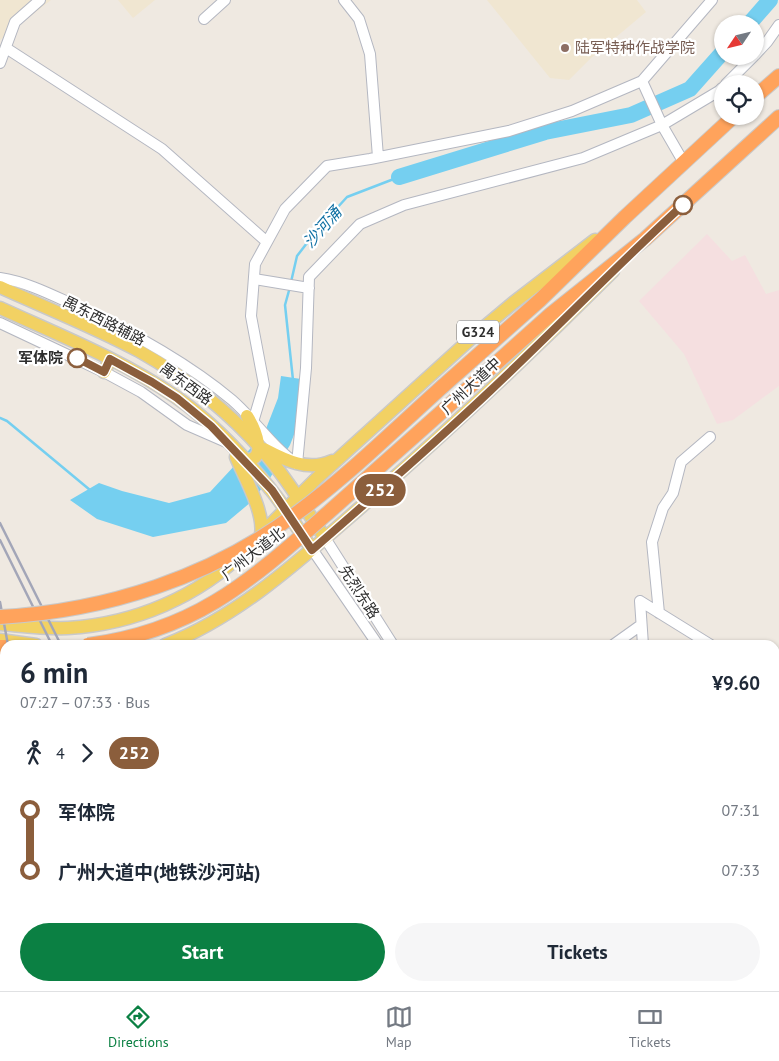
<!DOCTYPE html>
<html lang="en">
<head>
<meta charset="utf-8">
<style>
  body { margin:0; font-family:"PT Sans","Noto Sans SC",sans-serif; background:#f6f6f7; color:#1f2937; height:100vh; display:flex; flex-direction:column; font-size:19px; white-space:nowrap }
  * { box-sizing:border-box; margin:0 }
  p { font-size:16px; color:#747a83 }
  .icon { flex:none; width:28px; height:28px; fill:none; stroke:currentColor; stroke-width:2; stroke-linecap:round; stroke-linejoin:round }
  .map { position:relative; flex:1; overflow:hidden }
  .drawer { position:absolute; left:0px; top:640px; width:780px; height:351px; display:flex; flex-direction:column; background:#fff; border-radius:15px 15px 0 0; box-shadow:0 1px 4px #0004 }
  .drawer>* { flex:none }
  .badge { padding:0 10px; border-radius:16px; font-size:18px; line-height:32px }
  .needle { width:32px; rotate:235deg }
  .fabs { position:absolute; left:714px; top:15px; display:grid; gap:10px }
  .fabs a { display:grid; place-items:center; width:50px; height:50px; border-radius:50%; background:#fff; box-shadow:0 1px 4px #0004; font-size:25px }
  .map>.badge { position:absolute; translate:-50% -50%; box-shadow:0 0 0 2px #fff }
  .legs { display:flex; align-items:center; gap:8px; height:55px; padding:0 20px; font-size:16px }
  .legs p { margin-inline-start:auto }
  .overview { display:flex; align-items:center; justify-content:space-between; height:85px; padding:0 20px }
  h1 { font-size:28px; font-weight:700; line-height:38px }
  .cta { display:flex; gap:10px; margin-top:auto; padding:10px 20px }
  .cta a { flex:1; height:58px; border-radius:30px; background:#0b8043; color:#fff; font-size:20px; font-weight:700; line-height:58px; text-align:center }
  .cta a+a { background:#f6f6f7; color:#1f2937 }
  ul { padding:0 20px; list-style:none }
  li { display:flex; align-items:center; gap:18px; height:60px; font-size:19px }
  li i { display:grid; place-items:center; width:8px; height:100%; margin:0 6px; background:currentColor }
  li i::after { content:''; width:12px; height:12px; margin:-6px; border:4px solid; border-radius:50%; background:#fff }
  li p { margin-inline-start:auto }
  li:first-child i { background:linear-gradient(#0000 50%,currentColor 0) }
  li:last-child i { background:linear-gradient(currentColor 50%,#0000 0) }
  .menu { display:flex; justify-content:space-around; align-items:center; height:70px; border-top:1px solid #e0e1e3; background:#fff; font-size:14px; color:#747a83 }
  .menu a { display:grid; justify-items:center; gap:2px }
  .menu .on { color:#0b8043 }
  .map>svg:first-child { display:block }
  .education { fill:#f0e6d1 }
  .medical { fill:#f5dfe0 }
  .water { fill:#75cff0 }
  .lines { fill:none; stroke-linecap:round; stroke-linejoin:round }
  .stream { stroke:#75cff0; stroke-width:2.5 }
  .river { stroke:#75cff0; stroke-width:16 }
  .minor-casing { stroke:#b4b7c1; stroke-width:12 }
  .major-casing { stroke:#c9c9c9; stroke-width:15 }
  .highway-casing { stroke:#c9c9c9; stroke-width:16 }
  .minor { stroke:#fff; stroke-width:10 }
  .major { stroke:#f2d163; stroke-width:12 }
  .highway { stroke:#ffa35c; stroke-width:14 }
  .rail { stroke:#a3a6b8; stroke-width:2.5 }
  .highway-bridge-casing { stroke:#c9c9c9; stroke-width:16; stroke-linecap:butt }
  .highway-bridge { stroke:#ffa35c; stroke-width:14 }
  .line-1-casing { stroke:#fff; stroke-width:11 }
  .line-1 { stroke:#8b5e3c; stroke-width:8 }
  .education-dot { fill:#8d6e63; stroke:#fff; stroke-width:2 }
  .stop-1-dot { fill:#fff; stroke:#8b5e3c; stroke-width:2.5 }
  .labels { text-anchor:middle; stroke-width:4.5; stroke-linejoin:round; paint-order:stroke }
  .shield { fill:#fff; stroke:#6d6d6d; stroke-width:1 }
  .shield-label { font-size:14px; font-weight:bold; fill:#2e2e2e }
  .education-label { font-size:15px; fill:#785e54; stroke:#fff; text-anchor:start }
  .street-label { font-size:15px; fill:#2e2e2e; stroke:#fff }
  .stop-label { font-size:15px; font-weight:bold; fill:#2e2e2e; stroke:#fff; text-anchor:end }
  .water-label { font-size:16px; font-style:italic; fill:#0d6fa3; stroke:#fff }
</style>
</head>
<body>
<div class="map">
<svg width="779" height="991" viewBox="0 0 779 991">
  <rect width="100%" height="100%" fill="#efe9e1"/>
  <!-- education -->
  <path class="education" d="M0,0H51L0,40Z
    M118,0H155L133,18Z
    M487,0H637L646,12L591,58L569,80L550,78Z"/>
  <!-- medical -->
  <path class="medical" d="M707,234L732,261L745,255L766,294L779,290V386L733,420L717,424L684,354L639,301Z"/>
  <!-- water -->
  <path class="water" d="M281,376L301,379L297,427L290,445L270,478L251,502L226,523L153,537L97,519L70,500L99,483L122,491L169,503L210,492L264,434L278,398Z"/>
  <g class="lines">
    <!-- stream -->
    <path class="stream" d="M291,282L297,256L317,230L347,197L399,177
      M290,287L285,305L293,380
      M0,418L7,421L90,490"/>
    <!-- river -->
    <path class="river" d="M749,24L770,0
      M399,177L545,132L631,115L690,89L722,53"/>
    <defs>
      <path id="minor" d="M344,0L359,19L370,54L378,157
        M204,19L225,0
        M6,48L162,149L267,242
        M755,55L767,42L779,25
        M0,63L15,22L40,0
        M642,81L662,125L684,163
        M726,84L754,56
        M0,278C26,282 48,293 72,304C128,330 184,360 232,400C255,420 272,447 297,464L306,368L309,277L360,224L404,205L583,158L662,125L719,91L722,88
        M254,279L309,288
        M0,323L104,372L141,392L187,425L226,442
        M253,422L264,385L251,316L255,264L285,209L327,166L370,159L509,131L572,111L642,81L712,0
        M325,538L393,645
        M312,549L378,645
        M640,601L711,645
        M640,601L643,645
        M659,613L652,542L663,508L673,493L681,462L710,437
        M613,645L641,625
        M775,692L779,696
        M775,876H779
        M775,891H779
        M523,991L525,986"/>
      <path id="major" d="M0,287C46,308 94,327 139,351C189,379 237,418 273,463C292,487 308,513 325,538
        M0,308C59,335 122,360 176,397C212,422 244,456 271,490C286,508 298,530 312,549
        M104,372L110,359
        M264,449C285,460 308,472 332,461
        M236,457C245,478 265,513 261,535
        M244,460C270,462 254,427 247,416
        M263,532L316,479L476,334L513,303L595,240
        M0,624C23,626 46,629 68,628C135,624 198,597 246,550
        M0,640L36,645
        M165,645C239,617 303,557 362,506C449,430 532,352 613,271
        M0,745L5,802
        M20,986V991
        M0,988V991"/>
      <path id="highway" d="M755,97L779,76
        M443,386L540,300L625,217L734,116
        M455,400L551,314L645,239L779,117
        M0,647H5
        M0,856L5,924
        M10,986V991"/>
    </defs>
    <!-- minor casing -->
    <use href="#minor" class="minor-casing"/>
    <!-- major casing -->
    <use href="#major" class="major-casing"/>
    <!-- highway casing -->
    <use href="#highway" class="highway-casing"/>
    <!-- minor -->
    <use href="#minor" class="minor"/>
    <!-- major -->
    <use href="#major" class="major"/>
    <!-- highway -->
    <use href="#highway" class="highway"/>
    <!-- rail -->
    <path class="rail" d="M0,523L61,645
      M0,540L52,645
      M0,602L8,645
      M38,986V991
      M288,986L292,991"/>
    <defs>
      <path id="highway-bridge" d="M0,617C106,611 212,577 297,513C349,475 395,429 443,386
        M88,645C197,631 251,580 330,511C372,474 413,437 455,400"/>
    </defs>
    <!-- highway-bridge casing -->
    <use href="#highway-bridge" class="highway-bridge-casing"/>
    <!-- highway-bridge -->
    <use href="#highway-bridge" class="highway-bridge"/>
  </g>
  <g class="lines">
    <defs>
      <path id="line-1" d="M77,358L104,372L110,359L152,382L177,398L211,426L272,490L312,550C372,498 432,446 490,391C555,330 617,265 683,205"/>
    </defs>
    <!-- line-1 casing -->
    <use href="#line-1" class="line-1-casing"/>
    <!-- line-1 -->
    <use href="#line-1" class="line-1"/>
  </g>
  <!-- markers -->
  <circle class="education-dot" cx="565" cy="48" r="5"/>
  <g class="stop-1-dot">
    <circle cx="683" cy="205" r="9"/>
    <circle cx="77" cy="358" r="9"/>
  </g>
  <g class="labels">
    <!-- shield labels -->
    <rect class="shield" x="457" y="320.5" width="42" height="23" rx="4"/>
    <g class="shield-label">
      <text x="478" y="337">G324</text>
    </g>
    <!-- education labels -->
    <g class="education-label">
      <text x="575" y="53">陆军特种作战学院</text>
    </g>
    <!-- street labels -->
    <g class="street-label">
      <text transform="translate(104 321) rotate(27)" y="5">禺东西路辅路</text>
      <text transform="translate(186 384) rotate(36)" y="5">禺东西路</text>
      <text transform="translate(471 386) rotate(-43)" y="5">广州大道中</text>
      <text transform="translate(253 554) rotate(-38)" y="5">广州大道北</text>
      <text transform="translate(359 592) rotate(57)" y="5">先烈东路</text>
    </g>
    <!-- stop labels -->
    <g class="stop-label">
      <text x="63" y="363">军体院</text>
    </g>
    <!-- water labels -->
    <g class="water-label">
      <text transform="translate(322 227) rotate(-49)" y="6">沙河涌</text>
    </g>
  </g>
</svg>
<div class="fabs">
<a><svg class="needle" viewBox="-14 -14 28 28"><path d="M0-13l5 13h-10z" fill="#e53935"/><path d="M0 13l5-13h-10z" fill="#747a83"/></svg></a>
<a><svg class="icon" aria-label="locate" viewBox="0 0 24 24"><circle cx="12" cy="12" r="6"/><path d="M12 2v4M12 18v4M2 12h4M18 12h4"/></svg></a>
</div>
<b class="badge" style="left:380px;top:490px;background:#8b5e3c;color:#fff">252</b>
<section class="drawer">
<div class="overview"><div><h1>6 min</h1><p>07:27 – 07:33 · Bus</p></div><b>¥9.60</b></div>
<div class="legs"><svg class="icon" aria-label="walk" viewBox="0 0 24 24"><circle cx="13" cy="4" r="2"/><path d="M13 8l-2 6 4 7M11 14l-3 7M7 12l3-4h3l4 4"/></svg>4<svg class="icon" aria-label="forward" viewBox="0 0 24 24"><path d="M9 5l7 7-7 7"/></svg><b class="badge" style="background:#8b5e3c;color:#fff">252</b></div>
<ul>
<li><i style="color:#8b5e3c"></i><b>军体院</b><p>07:31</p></li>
<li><i style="color:#8b5e3c"></i><b>广州大道中(地铁沙河站)</b><p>07:33</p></li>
</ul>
<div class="cta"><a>Start</a><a>Tickets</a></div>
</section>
</div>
<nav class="menu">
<a class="on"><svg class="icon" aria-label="directions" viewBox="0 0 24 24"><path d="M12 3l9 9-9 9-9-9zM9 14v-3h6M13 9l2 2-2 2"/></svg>Directions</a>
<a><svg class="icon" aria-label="map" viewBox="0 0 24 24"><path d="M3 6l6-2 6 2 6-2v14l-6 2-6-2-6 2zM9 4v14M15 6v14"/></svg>Map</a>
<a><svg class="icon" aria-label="tickets" viewBox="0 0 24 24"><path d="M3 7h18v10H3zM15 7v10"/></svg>Tickets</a>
</nav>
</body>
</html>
